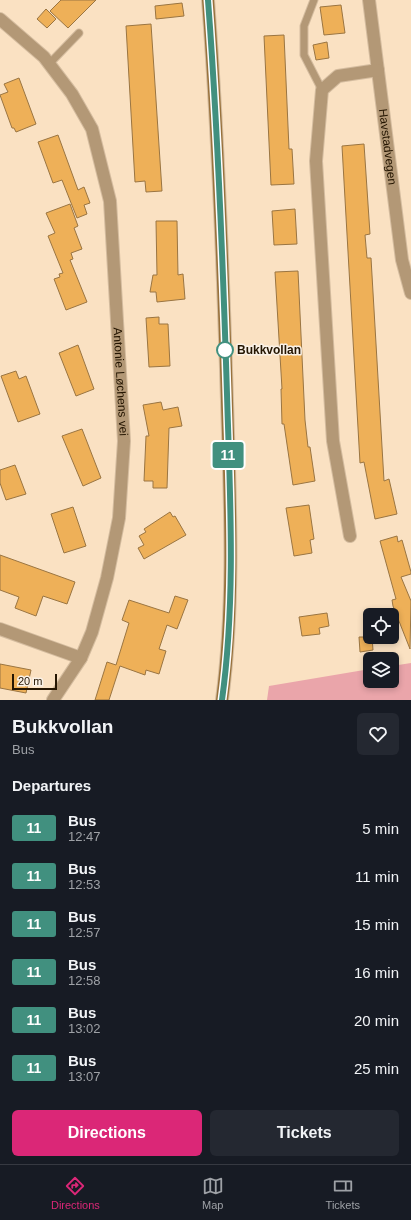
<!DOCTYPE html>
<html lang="en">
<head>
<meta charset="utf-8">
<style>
  body { margin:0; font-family:Arial,sans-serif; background:#242831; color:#f1f3f6; height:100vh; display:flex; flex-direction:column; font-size:15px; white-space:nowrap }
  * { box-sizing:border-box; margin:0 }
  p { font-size:13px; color:#9ea1a6 }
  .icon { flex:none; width:22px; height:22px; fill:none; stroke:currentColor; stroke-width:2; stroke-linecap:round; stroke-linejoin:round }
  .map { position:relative; height:700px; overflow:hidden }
  .details { display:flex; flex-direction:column; background:#171b24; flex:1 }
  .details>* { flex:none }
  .badge { padding:0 8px; border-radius:3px; font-size:14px; line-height:26px }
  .controls { position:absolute; left:363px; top:608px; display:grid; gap:8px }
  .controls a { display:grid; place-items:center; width:36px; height:36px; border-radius:6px; background:#171b24; box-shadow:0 2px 6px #0003; font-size:20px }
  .scale { position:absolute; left:12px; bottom:10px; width:45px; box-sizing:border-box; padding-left:4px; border:2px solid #251602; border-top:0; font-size:11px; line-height:14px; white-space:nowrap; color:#251602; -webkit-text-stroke:3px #f9f1e7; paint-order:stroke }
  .map>.badge { position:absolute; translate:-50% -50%; box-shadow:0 0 0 2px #fff }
  h2 { padding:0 12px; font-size:15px; line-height:36px }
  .round { display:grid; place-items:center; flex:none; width:42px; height:42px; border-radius:6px; background:#242831 }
  .summary { display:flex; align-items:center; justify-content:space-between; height:68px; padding:0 12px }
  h1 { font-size:19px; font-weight:700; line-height:30px }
  .primary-button { display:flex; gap:8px; margin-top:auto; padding:8px 12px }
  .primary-button a { flex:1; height:46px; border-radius:6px; background:#db2777; color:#fff; font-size:16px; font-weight:700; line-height:46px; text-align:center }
  .primary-button a+a { background:#242831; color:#f1f3f6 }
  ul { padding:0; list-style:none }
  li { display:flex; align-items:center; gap:12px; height:48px; padding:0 12px }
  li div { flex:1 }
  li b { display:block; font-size:15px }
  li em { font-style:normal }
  li .badge { min-width:44px; font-weight:700; text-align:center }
  .tabs { display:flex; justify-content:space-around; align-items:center; height:56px; border-top:1px solid #363941; background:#171b24; font-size:11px; color:#9ea1a6 }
  .tabs a { display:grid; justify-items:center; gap:2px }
  .tabs .active { color:#db2777 }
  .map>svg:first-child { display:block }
  .green { fill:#eaa5aa }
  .building { fill:#eeb058; stroke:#9a7542 }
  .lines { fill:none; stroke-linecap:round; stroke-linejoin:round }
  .lane-casing { stroke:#d4bc9f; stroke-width:9 }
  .street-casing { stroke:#d4bc9f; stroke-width:14 }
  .secondary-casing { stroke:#d4bc9f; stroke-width:14 }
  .lane { stroke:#b39876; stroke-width:7 }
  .street { stroke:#b39876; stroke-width:12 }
  .secondary { stroke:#99723c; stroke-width:12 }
  .line-casing { stroke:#fff; stroke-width:9 }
  .line { stroke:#41907f; stroke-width:6 }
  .stop-dot { fill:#fff; stroke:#41907f; stroke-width:2 }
  .labels { text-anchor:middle; stroke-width:3; stroke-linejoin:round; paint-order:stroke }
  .street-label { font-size:12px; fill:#251602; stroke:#f9f1e7 }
  .stop-label { font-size:12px; font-weight:bold; fill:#251602; stroke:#f9f1e7; text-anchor:start }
</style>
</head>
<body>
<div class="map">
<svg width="411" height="700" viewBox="0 0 411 700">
  <rect width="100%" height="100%" fill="#fae1c2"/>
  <!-- green -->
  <path class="green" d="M411,663V700H267L269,686L370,669V681H392V666Z"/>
  <!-- building -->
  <path class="building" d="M61,0H96L68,28L50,11Z
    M182,3L184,16L156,19L155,6Z
    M341,5L345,33L324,35L320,7Z
    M46,9L56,19L47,28L37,19Z
    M151,24L162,191L146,192L145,181L135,182L126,26Z
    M284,35L289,149H292L294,184L271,185L264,36Z
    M327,42L329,58L316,60L313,45Z
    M19,78L36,124L16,132L14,128H12L0,95L8,92L4,84Z
    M58,135L78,190L84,187L90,203L84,205L87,214L77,218L62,180L53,183L38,142Z
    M364,144L370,234L365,235L367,258H371L384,481L389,479L397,514L375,519L364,462L360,463L342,146Z
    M70,204L78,226L74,228L82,249L71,253L73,259L70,260L87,302L66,310L54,279L60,277L59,274L63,273L48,236L55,233L46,213Z
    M295,209L297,244L274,245L272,211Z
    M156,221H177L178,275L183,274L185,299L157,302L156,292H150L153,275H157Z
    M298,271L305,420L308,447H310L315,481L293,485L284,424H282L281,389H282L275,272Z
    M159,317V324H168L170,366L149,367L146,318Z
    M78,345L94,389L76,396L59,353Z
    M16,371L19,379L26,376L40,414L18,422L1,376Z
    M161,402L163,410L178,407L182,426L169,428L167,488H153V481H144L146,436H149L143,405Z
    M82,429L101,478L83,486L62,436Z
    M15,465L26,494L6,500L0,483V470Z
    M309,505L314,539L310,540L312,553L294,556L286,508Z
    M73,507L86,546L64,553L51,514Z
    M170,512L173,517L175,516L186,535L144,559L138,548L144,545L139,536L146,532L144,529Z
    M397,536L398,542L402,540L411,572V574L401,577L411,601L410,649L393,606L392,600L396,599L380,541Z
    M0,555L75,582L67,604L43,596L36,616L15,608L19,597L0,590Z
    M175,596L188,600L177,629L167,625L159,649L166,651L159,674L146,670L145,675L120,666L109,700H95L107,662L116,665L129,623L122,620L129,600L169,613Z
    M327,613L329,626L319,628L320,634L302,636L299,617Z
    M359,637H372L373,650L360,652Z
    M0,664L31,670L26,693L0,688Z"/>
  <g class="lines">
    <defs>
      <path id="lane" d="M314,0L304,26V55L322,90
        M49,64L79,33"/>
      <g id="street">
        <path id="s1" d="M369,0L402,260L411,293"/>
        <path id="s2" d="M0,19L44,57L72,94L92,129L110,201L124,441L119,518L107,578L92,632L81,658L53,700"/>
        <path d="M350,536L333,441L316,161L322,90L338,76L378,70"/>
        <path d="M0,629L81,658"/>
      </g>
      <path id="secondary" d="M208,0C218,133 223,267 227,401C230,501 235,601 222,700"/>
    </defs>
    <!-- lane casing -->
    <use href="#lane" class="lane-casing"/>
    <!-- street casing -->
    <use href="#street" class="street-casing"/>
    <!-- secondary casing -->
    <use href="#secondary" class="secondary-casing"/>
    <!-- lane -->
    <use href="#lane" class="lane"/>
    <!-- street -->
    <use href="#street" class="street"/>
    <!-- secondary -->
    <use href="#secondary" class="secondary"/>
  </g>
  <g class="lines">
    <defs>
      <path id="line" d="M208,0C218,131 223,263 227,394C230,496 236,598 222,700"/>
    </defs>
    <!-- line casing -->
    <use href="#line" class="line-casing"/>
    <!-- line -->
    <use href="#line" class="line"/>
  </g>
  <!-- markers -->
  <circle class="stop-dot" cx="225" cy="350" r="8"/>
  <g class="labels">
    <!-- street labels -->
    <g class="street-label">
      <text dy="4" stroke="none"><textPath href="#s1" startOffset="148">Havstadvegen</textPath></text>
      <text dy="4" stroke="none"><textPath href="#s2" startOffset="400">Antonie Løchens vei</textPath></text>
    </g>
    <!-- stop labels -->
    <g class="stop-label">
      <text x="237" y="354">Bukkvollan</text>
    </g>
  </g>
</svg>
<div class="controls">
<a><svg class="icon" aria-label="locate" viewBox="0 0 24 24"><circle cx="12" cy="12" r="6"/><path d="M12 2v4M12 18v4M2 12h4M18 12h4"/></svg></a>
<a><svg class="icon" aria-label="layers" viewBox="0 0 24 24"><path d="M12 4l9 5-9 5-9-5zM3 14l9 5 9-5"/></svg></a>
</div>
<div class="scale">20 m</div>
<b class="badge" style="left:228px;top:455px;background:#41907f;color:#fff">11</b>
</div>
<section class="details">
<div class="summary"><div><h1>Bukkvollan</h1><p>Bus</p></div><a class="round"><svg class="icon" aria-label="heart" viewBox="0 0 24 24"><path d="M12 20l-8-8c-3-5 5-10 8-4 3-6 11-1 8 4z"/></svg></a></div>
<h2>Departures</h2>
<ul>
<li><span class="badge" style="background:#41907f;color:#fff">11</span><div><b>Bus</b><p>12:47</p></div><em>5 min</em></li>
<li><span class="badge" style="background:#41907f;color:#fff">11</span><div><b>Bus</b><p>12:53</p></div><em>11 min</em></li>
<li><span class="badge" style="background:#41907f;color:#fff">11</span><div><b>Bus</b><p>12:57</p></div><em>15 min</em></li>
<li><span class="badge" style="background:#41907f;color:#fff">11</span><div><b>Bus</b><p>12:58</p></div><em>16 min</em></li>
<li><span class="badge" style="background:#41907f;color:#fff">11</span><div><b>Bus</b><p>13:02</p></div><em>20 min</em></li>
<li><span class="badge" style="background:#41907f;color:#fff">11</span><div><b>Bus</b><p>13:07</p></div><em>25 min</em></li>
</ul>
<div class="primary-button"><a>Directions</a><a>Tickets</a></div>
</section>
<nav class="tabs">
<a class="active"><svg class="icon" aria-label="directions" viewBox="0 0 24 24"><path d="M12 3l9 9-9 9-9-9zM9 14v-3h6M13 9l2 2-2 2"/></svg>Directions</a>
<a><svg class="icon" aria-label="map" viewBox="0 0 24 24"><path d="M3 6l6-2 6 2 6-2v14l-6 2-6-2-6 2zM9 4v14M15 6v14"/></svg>Map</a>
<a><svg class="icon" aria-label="tickets" viewBox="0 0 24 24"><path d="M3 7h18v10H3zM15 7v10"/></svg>Tickets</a>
</nav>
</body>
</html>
